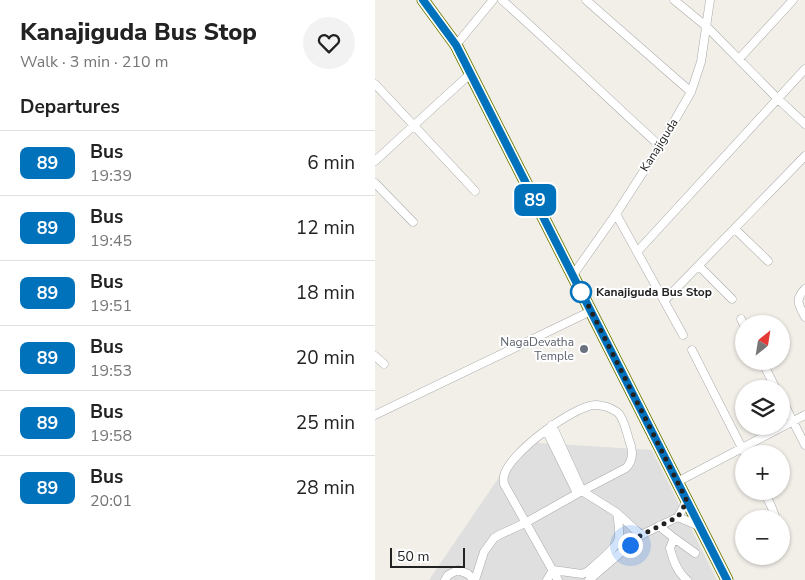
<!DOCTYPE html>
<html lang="en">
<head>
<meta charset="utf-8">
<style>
  body { margin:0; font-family:"Nunito Sans",sans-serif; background:#f2f2f2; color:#222; height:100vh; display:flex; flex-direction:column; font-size:19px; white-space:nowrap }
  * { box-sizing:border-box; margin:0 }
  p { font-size:16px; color:#767676 }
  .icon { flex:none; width:28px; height:28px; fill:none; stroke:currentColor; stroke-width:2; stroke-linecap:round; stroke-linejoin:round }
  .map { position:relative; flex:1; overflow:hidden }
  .sheet { display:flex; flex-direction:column; background:#fff; width:375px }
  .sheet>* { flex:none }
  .badge { padding:0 10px; border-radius:8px; font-size:18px; line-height:32px }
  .needle { width:32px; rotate:30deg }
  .controls { position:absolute; left:360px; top:315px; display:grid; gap:10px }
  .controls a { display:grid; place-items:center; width:55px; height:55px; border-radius:50%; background:#fff; box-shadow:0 1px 4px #0004; font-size:25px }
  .scale { position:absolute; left:15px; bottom:12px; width:75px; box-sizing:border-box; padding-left:5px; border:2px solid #222; border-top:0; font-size:14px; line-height:18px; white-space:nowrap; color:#222; -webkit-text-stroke:4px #fff; paint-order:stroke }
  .you { position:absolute; width:25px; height:25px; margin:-12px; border:4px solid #fff; border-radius:50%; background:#1a73e8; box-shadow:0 0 0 8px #1a73e833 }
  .map>.badge { position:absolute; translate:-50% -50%; box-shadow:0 0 0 2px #fff }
  h2 { padding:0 20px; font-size:19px; line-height:45px }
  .round { display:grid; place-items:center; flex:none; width:52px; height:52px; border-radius:26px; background:#f2f2f2 }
  .head { display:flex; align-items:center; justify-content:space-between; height:85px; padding:0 20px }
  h1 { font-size:24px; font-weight:800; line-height:38px }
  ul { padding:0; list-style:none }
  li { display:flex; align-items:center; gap:15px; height:65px; padding:0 20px; border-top:1px solid #e0e0e0 }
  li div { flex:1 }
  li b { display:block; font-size:19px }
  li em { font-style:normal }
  li .badge { min-width:55px; font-weight:700; text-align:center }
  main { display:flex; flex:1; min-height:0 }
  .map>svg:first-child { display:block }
  .residential { fill:#e0dfdf }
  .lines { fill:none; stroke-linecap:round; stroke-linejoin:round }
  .street-casing { stroke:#a9a9a9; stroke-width:9 }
  .secondary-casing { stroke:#707d05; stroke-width:13 }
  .street { stroke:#fff; stroke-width:8 }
  .secondary { stroke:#f7fabf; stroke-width:11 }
  .line-casing { stroke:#fff; stroke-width:11 }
  .line { stroke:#0072bc; stroke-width:8 }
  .walk { stroke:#222; stroke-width:5; stroke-dasharray:0 9 }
  .stop-dot { fill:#fff; stroke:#0072bc; stroke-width:2.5 }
  .worship-dot { fill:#6b7280; stroke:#fff; stroke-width:2 }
  .labels { text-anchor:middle; stroke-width:4; stroke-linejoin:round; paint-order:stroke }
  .street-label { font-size:12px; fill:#222; stroke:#fff }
  .stop-label { font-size:12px; font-weight:bold; fill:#222; stroke:#fff; text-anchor:start }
  .worship-label { font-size:12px; fill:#5b616d; stroke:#fff; text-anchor:end }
</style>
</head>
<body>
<main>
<section class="sheet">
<div class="head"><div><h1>Kanajiguda Bus Stop</h1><p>Walk · 3 min · 210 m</p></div><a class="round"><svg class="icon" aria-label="heart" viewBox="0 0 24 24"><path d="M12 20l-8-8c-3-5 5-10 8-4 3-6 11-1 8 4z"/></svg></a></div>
<h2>Departures</h2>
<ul>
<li><span class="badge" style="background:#0072bc;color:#fff">89</span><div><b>Bus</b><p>19:39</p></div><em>6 min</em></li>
<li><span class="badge" style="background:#0072bc;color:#fff">89</span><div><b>Bus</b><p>19:45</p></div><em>12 min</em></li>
<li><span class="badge" style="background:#0072bc;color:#fff">89</span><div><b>Bus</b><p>19:51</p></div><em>18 min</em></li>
<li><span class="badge" style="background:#0072bc;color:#fff">89</span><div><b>Bus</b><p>19:53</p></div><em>20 min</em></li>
<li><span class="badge" style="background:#0072bc;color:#fff">89</span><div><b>Bus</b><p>19:58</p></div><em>25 min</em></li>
<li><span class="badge" style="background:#0072bc;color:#fff">89</span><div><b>Bus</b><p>20:01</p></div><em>28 min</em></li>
</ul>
</section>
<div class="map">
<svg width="430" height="580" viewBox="0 0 430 580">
  <rect width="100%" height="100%" fill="#f2efe9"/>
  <!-- residential -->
  <path class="residential" d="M148,442L277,450L342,580H54Z"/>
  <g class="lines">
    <defs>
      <path id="street" d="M127,0C181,48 232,98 285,146
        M211,0L316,92
        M299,0L332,27L403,99L430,124
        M81,45L118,0
        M364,59L418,0
        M0,84L100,191
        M0,161L95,74
        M0,183L38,222
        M241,214L308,335
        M360,229L393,261
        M262,252L430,69
        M324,266L357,299
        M198,275L241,214L285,146L316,92L326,62L335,0
        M430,289C419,300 424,305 430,317
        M289,301L430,156
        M366,319L369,325
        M317,350L370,454
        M0,356L9,364
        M387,361L401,389
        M406,398L430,445
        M0,415L216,311
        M177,425L207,491L251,468C259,460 258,450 254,440C252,433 248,416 242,412C236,408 227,405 220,405C198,406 133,454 129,476C128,479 129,481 129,484L183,580
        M171,430L202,493
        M302,482L430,415
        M389,491L397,508L401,519
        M303,517L324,526
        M284,526L299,538L295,548C298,560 302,572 312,580
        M299,538L320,553
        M70,580L73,575L83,570L93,574L99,580
        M100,580L109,552L119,538L124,535L150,523L207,491L242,513L266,535
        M172,580L178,570L207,574L212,572C219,566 240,549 243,541C246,533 243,521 242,513
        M214,580L266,535L303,517L312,501"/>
      <path id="secondary" d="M48,0L81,45L352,580"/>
    </defs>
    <!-- street casing -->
    <use href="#street" class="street-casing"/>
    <!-- secondary casing -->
    <use href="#secondary" class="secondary-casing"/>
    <!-- street -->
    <use href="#street" class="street"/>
    <!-- secondary -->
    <use href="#secondary" class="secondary"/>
  </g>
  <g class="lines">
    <defs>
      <path id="line" d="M48,0L81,45L352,580"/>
    </defs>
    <!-- line casing -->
    <use href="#line" class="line-casing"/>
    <!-- line -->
    <use href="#line" class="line"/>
    <!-- walk -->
    <path class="walk" d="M206,292L204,287L312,501L303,517L266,535L255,545"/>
  </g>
  <!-- markers -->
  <circle class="stop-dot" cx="206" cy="292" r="10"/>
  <circle class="worship-dot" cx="209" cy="349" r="5"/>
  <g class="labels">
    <!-- street labels -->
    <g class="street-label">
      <text transform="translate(284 145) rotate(-58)" y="4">Kanajiguda</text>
    </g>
    <!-- stop labels -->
    <g class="stop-label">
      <text x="221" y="296">Kanajiguda Bus Stop</text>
    </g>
    <!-- worship labels -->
    <g class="worship-label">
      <text x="199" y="346">NagaDevatha<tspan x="199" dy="14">Temple</tspan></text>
    </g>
  </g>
</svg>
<div class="controls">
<a><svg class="needle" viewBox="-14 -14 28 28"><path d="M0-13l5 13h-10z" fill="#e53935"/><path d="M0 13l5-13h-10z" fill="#767676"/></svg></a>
<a><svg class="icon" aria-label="layers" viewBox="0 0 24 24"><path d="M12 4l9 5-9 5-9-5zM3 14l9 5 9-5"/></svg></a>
<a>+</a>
<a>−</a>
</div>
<div class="scale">50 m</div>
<div class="you" style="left:255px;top:545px"></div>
<b class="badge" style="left:160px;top:200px;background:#0072bc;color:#fff">89</b>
</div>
</main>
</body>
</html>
